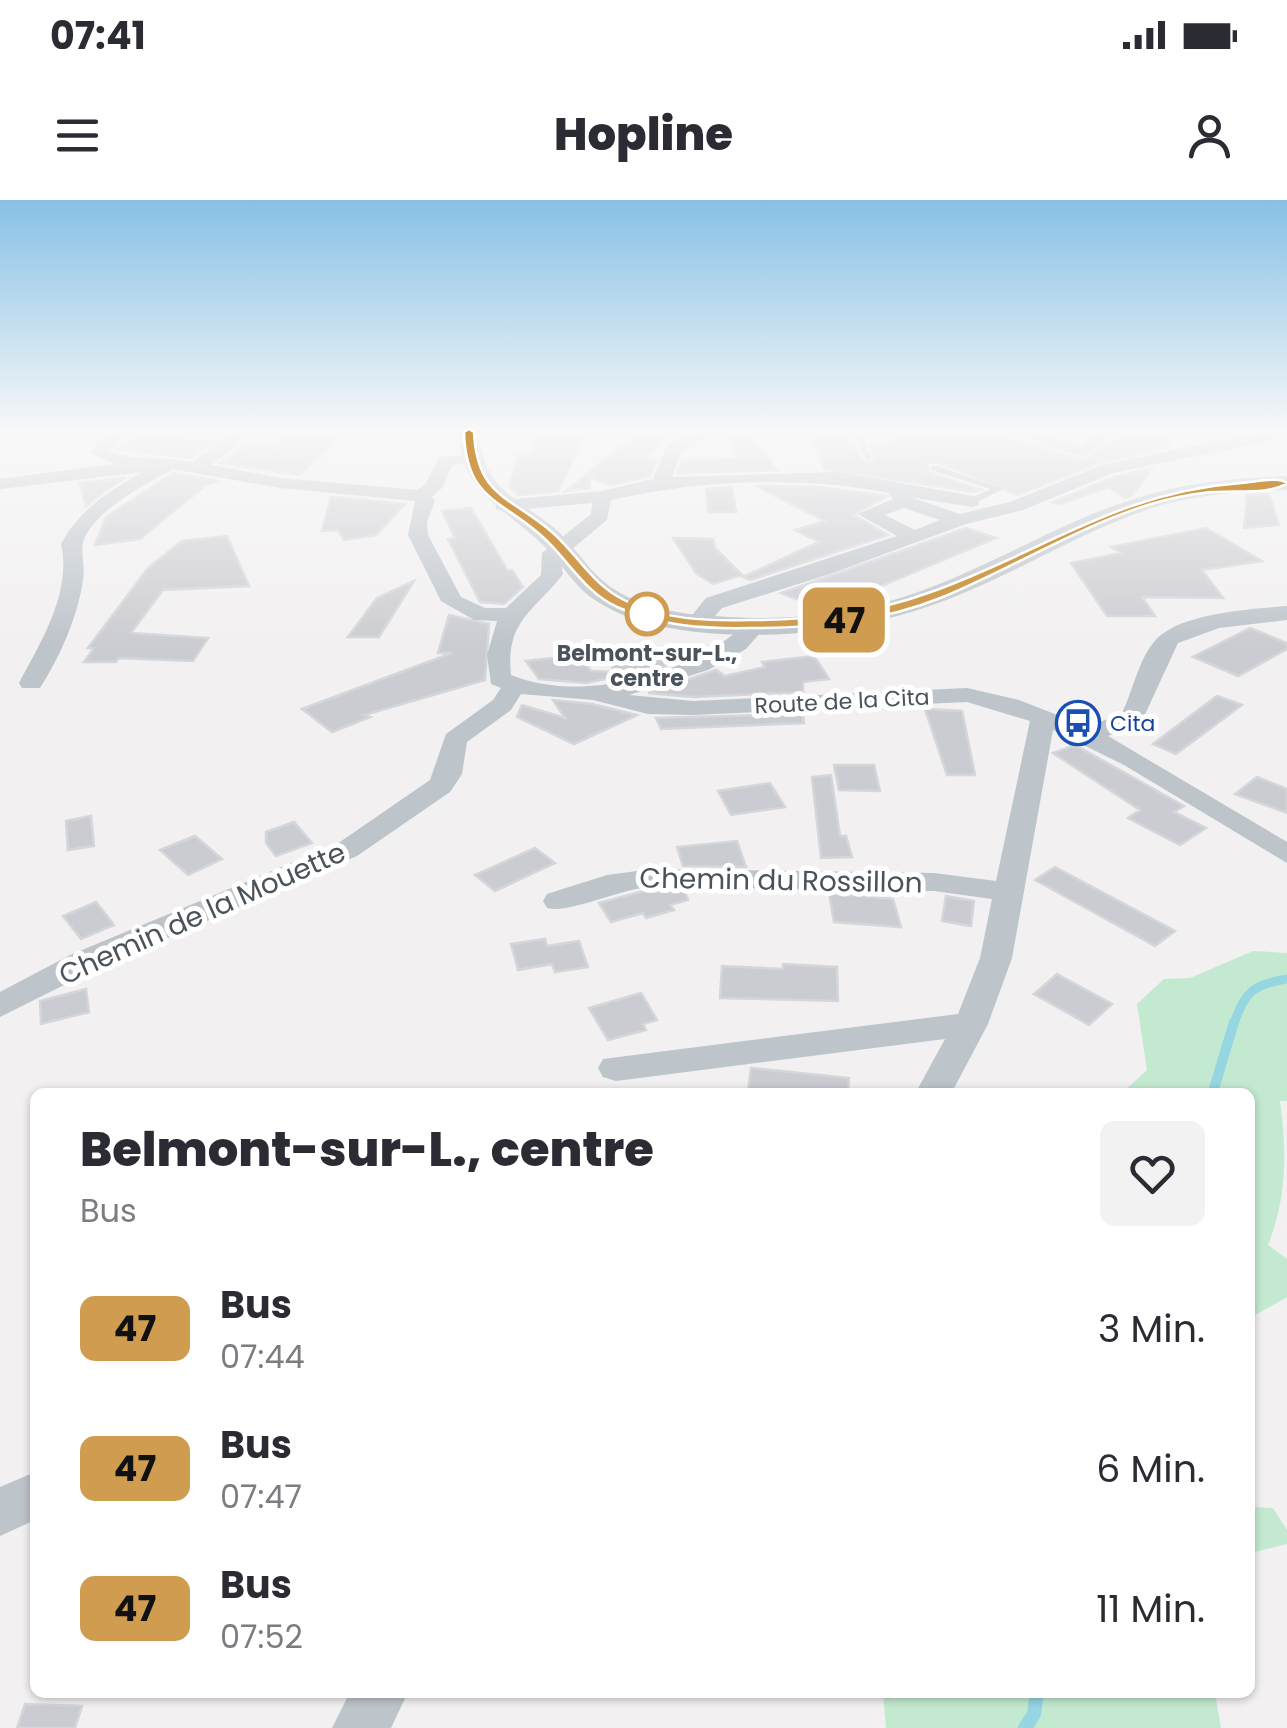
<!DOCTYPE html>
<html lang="de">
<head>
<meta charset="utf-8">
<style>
  body { margin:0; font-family:Poppins,sans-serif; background:#f2f2f3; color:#2b2b33; height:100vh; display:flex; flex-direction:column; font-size:38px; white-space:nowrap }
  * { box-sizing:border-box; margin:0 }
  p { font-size:32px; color:#7c7c81 }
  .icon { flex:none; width:55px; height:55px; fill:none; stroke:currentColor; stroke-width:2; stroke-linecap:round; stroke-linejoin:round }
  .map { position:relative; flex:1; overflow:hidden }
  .drawer { position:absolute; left:30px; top:888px; width:1225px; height:610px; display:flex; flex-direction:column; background:#fff; border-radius:15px; box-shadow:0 2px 8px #0004 }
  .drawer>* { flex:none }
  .badge { padding:0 20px; border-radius:15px; font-size:35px; line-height:65px }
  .map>.badge { position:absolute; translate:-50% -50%; box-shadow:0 0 0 5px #fff }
  .round { display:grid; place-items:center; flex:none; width:105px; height:105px; border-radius:15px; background:#f2f2f3 }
  .summary { display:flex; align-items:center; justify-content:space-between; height:170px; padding:0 50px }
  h1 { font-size:48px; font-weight:800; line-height:75px }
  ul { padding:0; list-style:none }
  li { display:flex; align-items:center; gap:30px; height:140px; padding:0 50px }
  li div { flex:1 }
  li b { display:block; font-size:38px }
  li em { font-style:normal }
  li .badge { min-width:110px; font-weight:700; text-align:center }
  .status { display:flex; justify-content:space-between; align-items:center; height:70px; padding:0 50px; background:#fff; direction:ltr }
  .status svg { height:28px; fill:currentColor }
  header { display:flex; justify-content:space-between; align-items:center; height:130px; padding:0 50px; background:#fff; font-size:45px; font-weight:800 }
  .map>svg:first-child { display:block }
  .green { fill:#c3ead0 }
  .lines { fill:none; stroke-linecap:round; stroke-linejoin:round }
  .stream-far2 { stroke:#96d5e2; stroke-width:9 }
  .stream-far1 { stroke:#96d5e2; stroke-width:10 }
  .stream { stroke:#96d5e2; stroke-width:14 }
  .building { fill:#cbccd1; stroke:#d4d6da; stroke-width:2.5 }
  .service { fill:#bdc4ca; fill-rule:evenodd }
  .minor { fill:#bdc4ca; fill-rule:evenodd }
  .tertiary { fill:#bdc4ca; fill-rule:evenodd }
  .line { fill:#cf9c50; stroke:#fff; stroke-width:2.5 }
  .stop-dot { fill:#fff; stroke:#cf9c50; stroke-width:5 }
  .labels { text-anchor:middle; stroke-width:10; stroke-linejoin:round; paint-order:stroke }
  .far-stop-label { font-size:22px; font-weight:bold; fill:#4a535b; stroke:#fff }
  .far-street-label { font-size:22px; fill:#4a535b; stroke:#fff }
  .far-transit-label { font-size:22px; fill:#164399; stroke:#fff; text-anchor:start }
  .street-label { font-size:28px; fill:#4a535b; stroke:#fff }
</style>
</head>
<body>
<div class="status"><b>07:41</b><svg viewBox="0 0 49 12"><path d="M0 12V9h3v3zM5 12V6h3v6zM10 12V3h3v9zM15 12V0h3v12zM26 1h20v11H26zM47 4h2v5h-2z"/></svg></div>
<header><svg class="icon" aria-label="menu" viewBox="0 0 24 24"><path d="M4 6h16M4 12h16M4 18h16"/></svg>Hopline<svg class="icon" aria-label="person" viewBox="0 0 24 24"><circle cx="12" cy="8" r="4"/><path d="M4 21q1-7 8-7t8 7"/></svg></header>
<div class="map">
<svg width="1287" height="1528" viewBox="0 0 1287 1528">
  <rect width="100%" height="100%" fill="#f2f0f0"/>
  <!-- green -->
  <path class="green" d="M1253,751L1287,753V901H1280C1287,951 1287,998 1268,1045L1287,1059V1097L1250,1118V892H1123L1147,870L1137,804L1164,779L1190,778Z
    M1250,1307L1273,1308L1287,1330V1344L1250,1353Z
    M883,1493H1215L1221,1528H886Z"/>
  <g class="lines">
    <!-- stream-far2 -->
    <path class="stream-far2" d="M1234,824C1244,792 1254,784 1287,779"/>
    <!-- stream-far1 -->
    <path class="stream-far1" d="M1213,892L1234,822"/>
    <!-- stream -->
    <path class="stream" d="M1025,1528L1034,1514L1037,1492"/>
  </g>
  <!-- building -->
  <path class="building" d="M639,232H672L643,260H657L650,276L610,285L589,276L590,288L566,291Z
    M922,232H1000L1084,261L1121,232H1177L1166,248L1101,262L1018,295L937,262L928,263V272L981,290L974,292L824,269L812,238L816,233H848L863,261L872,263L875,257L870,246Z
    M538,233L585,234L558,291L519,295L509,286L519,254H529Z
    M135,234L216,241L191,258L117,249Z
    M297,235L340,238L299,275L220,263L246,244L279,247L278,236Z
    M751,235L777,270L677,273L682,260L741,259L725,237Z
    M1151,269L1132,296L1125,298L1109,287L1060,304L1053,302L1114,277Z
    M173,273L219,281L206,285L140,339L95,345L106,317Z
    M125,278L105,291L86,306L80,283Z
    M756,286L820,287L887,296L854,315L888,335L750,380L743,377L819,342L795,330L825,321Z
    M732,287L736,312H708L706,289Z
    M1269,294L1279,325L1244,328L1247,295Z
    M331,297H334L405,304L376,335L344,340L338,330L322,331Z
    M471,308L507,370H512L523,387L504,404L480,402L448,339L455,338L442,311Z
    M966,328L996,338L824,410L781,393Z
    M1206,328L1262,361L1202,370L1223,398L1142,397L1155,416H1107L1071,363L1121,353L1111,347Z
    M227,336L249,386L163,390L131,433L208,438L193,461L119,458L116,462H84L94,448H88L148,368L182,341Z
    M673,338L713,339L715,348L742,375L713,384L696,373Z
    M414,381L379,437H348L377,398Z
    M449,415L489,424L485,480L364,515L370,517L332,532L302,509L452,453H438Z
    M1250,428L1287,443V449L1238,476L1193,457Z
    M661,450L666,466L586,483L539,479L526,461L580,455L591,471L612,472L613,462Z
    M814,456L829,479L803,482V492L693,497L648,493L716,470L725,476L765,467L762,462Z
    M1217,496L1242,505L1176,554L1153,544Z
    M553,500L592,504L637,515L574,544L517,517L522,505L565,518Z
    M925,509L962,511L975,575H947Z
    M803,514L804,523L661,529L656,518Z
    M1075,545L1184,606L1174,612L1206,628L1180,645L1128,618L1140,610L1053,553Z
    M834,565H874L880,591L839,590Z
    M831,575L840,636H846L852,657L821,658L812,577Z
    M1257,577L1287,589V613L1235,594Z
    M770,583L785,607L731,615L718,591Z
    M91,616L94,646L68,650L66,621Z
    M294,622L312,643L276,656L266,643V632Z
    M195,636L222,659L188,675L160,650Z
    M737,641L746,667L683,666L677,647Z
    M535,648L555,663L495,691L475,675Z
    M1055,667L1175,731L1155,746L1035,680Z
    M685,691L688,700L670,705L674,710L646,718L643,713L611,722L599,703L640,692Z
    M829,693L893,699L901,727L834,722Z
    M946,696L974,701L971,726L942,721Z
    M96,702L114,725L81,739L63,716Z
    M545,739L547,746L579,741L588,767L555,772L552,764L518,770L511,744Z
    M783,764L837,767L838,801L720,798L722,766L783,769Z
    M1057,774L1112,804L1089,825L1034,794Z
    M86,789L89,812L41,824L40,801Z
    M641,793L657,820L643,824L646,830L608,840L589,808Z
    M751,868L849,878L848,892H748Z
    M25,1504L82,1506L75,1528H17Z"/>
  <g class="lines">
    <!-- service -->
    <path class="service" d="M852,232H860L872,259H866Z
      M931,266H937L1003,289L975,303H969V299L991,289L931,270Z"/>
    <!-- minor -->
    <path class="minor" d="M112,232H132L109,251C140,262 161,256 192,262L235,232H255L211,265L281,278L417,290L425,285L439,257L476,254V262L452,265L442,288L432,297L435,301L427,322L428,335L461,397L485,408H506L541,375L542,353L591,314L592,303L503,311L496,309V301L602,291L653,279L667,245L696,232H718L681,252L672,277L838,272L979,297V305L972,307L910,297L960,314L1010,302L1102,265L1261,232H1287V237L1113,273L1023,310L966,324L833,373L722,408L703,430L695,432L684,425L706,398L897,336L858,314L893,299L889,293C801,275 698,280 611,300L607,320L560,359L563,374C535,411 505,420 511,475C573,500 652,481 710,451C723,444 735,430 749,426L760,433L746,449L708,470L629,495L693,501L967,488L1019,500L1088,527L1122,513C1133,491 1138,461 1154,442C1176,413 1252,409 1287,406V420L1219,428L1178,443L1141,523L1108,536L1287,642V663L1124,565L1053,530L1012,758L988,824L952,892H916L945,839L616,881L603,877L598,868L603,859L958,814L980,758L992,699L934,691L652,687C621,688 570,714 547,708L543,701L547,694L607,675L652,669L934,673L996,681L1030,521L967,502L693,515L648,514L593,500L521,494L511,510L467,542L462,574L450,592L357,656L92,771L0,817V792L70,755L337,644L430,580L446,534L493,500L501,488L491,484L487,455L497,421L474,420L441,401L408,335L415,301L281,288L172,269C143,287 104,304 86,335C78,347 86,365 83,380C78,416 60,457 40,488H22L19,483C41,442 72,392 61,344C80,309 109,291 143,272L0,289V279L114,264L91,253L96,242ZM904,308L940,320L915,330L885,315Z
      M1004,232H1032L1082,246L1098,232H1117L1085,257Z
      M35,1272V1320L0,1336V1287Z
      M350,1492H408L391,1528H332Z"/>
    <!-- tertiary -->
    <path class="tertiary" d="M459,232H479C483,293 521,298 560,333C578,351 591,374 612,388C647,411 688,415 728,417C796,421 865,413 929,388C1000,361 1065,320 1137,298C1186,282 1236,278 1287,276V290C1242,291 1196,294 1152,308C1089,329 1033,363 973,389C894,424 807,439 721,434C679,431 634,425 598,402C573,387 561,361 540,342C502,307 460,290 459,232Z"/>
  </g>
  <!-- sky -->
  <linearGradient id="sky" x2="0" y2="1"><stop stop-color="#87c1e6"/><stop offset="0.52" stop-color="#f9f8f8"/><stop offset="1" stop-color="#f9f8f8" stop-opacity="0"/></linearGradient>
  <rect width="1287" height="446" fill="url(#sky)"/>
  <!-- line -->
  <path class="line" d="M469,229L474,232C477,298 511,296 553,333C578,355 592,384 624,400C662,420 708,421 750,420C811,420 870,414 928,393C1040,354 1116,292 1241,283C1256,282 1279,276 1287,283C1269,296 1230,289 1203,293C1186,295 1168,299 1151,304C1079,326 1013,368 943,397C882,422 816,428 750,428C705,429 658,426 617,407C585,392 570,363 546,340C504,299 466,303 464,232Z"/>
  <!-- icons -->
  <defs>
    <symbol id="bus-ring" viewBox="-11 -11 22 22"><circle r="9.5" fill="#fff" stroke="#1a4fb4" stroke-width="1.5"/><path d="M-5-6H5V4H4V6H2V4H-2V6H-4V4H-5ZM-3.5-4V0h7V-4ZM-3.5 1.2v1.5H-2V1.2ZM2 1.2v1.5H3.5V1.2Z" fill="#1a4fb4"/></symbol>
  </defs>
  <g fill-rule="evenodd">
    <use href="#bus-ring" x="1053" y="498" width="50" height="50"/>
  </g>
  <!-- markers -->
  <circle class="stop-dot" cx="647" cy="414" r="20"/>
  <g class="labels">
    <!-- far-stop labels -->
    <g class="far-stop-label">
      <text x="647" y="461">Belmont-sur-L.,<tspan x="647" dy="25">centre</tspan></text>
    </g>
    <!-- far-street labels -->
    <g class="far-street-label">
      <text transform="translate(842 501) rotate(-3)" y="8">Route de la Cita</text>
    </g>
    <!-- far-transit labels -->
    <g class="far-transit-label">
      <text x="1110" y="531">Cita</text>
    </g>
    <!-- street labels -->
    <g class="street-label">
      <text transform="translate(781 680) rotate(1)" y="10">Chemin du Rossillon</text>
      <text transform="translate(202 713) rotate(-24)" y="10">Chemin de la Mouette</text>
    </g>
  </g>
</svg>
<b class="badge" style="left:844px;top:420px;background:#cf9c50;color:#111">47</b>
<section class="drawer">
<div class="summary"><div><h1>Belmont-sur-L., centre</h1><p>Bus</p></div><a class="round"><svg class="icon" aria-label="heart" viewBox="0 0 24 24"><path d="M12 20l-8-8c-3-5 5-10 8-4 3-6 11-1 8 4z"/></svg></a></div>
<ul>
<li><span class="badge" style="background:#cf9c50;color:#111">47</span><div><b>Bus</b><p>07:44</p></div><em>3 Min.</em></li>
<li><span class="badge" style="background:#cf9c50;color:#111">47</span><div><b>Bus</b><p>07:47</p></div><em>6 Min.</em></li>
<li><span class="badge" style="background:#cf9c50;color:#111">47</span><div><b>Bus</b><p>07:52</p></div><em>11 Min.</em></li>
</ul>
</section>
</div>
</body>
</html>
